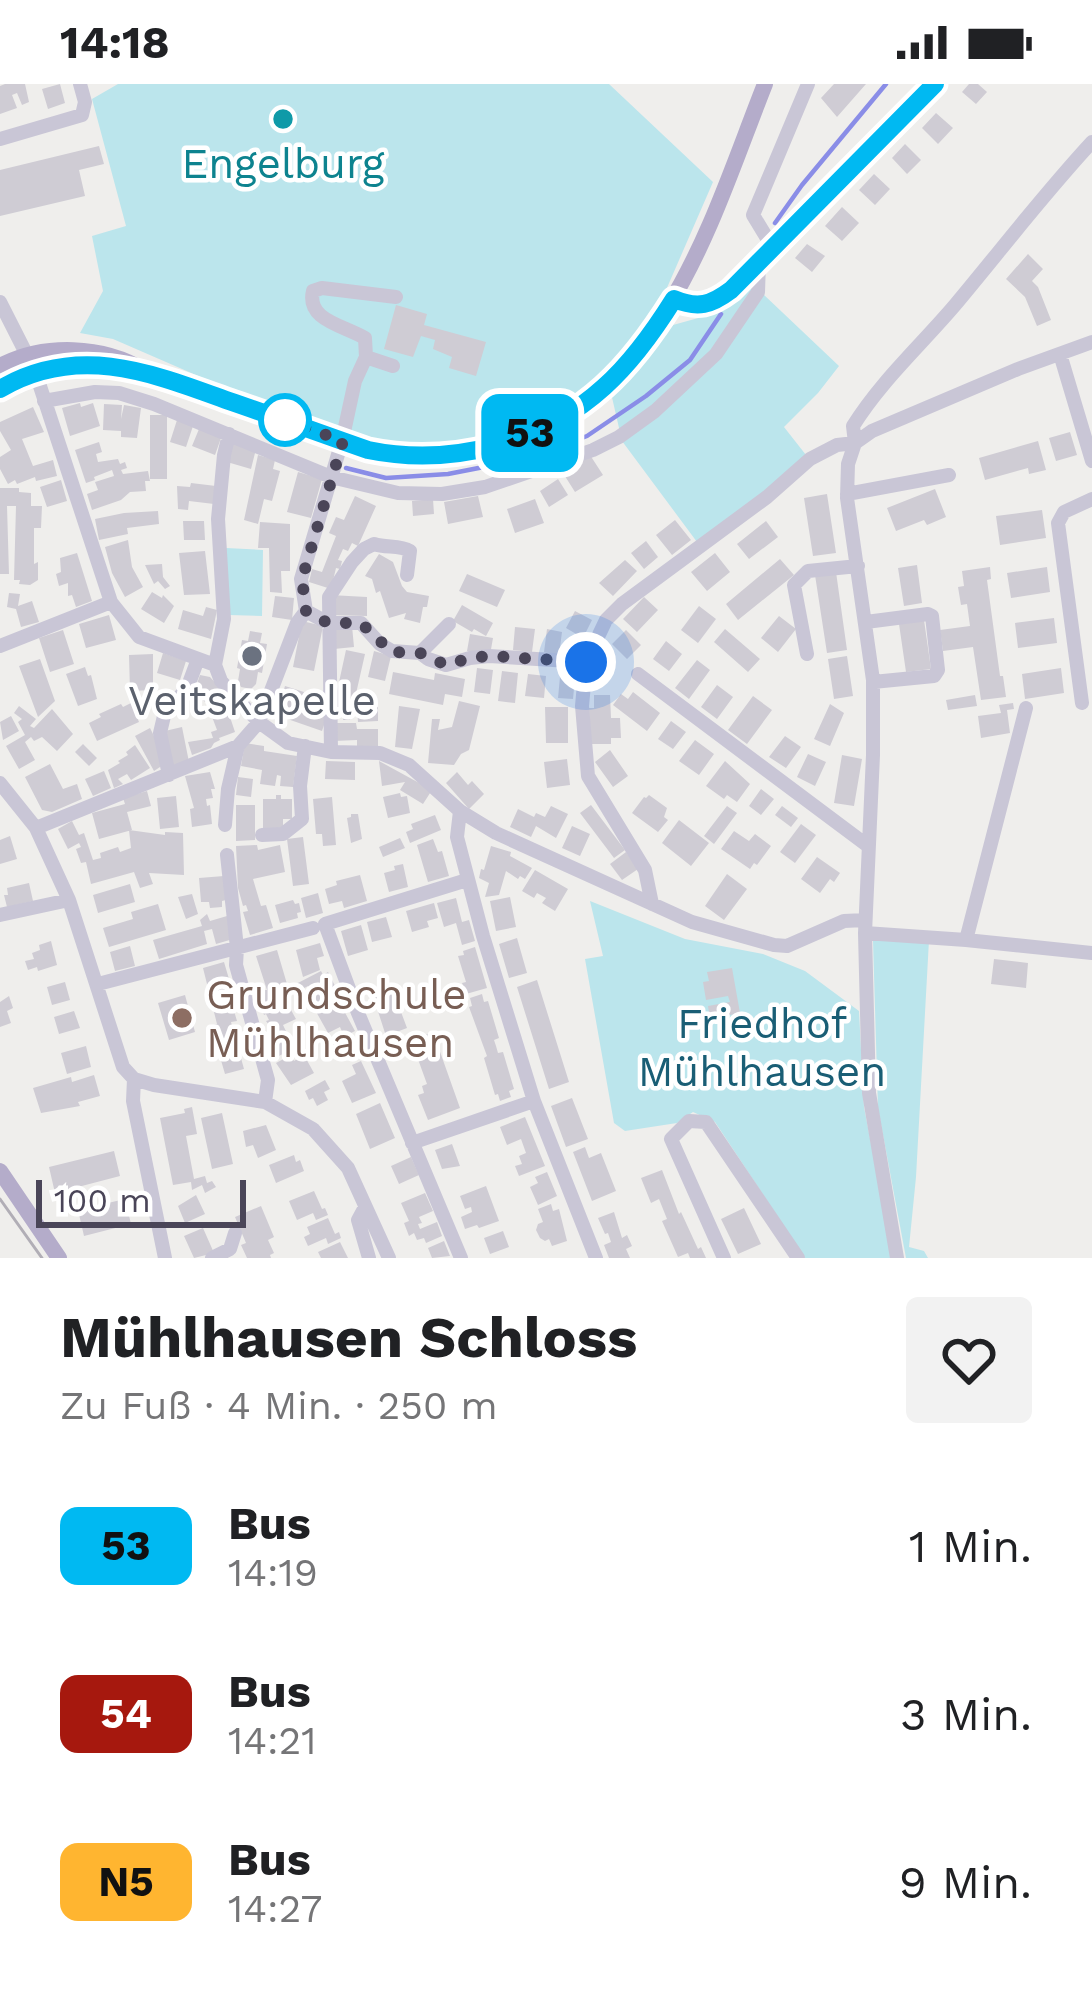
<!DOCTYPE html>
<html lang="de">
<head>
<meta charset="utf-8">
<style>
  body { margin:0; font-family:"Work Sans",sans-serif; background:#f2f2f2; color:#202124; height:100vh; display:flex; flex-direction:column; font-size:45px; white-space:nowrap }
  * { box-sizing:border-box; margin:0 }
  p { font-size:39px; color:#757577 }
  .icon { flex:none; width:66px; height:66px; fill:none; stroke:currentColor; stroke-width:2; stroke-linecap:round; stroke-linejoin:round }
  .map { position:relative; height:1174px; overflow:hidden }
  .panel { display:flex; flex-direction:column; background:#fff; flex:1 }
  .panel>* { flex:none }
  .badge { padding:0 24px; border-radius:18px; font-size:42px; line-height:78px }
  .scale { position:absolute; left:36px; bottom:30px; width:210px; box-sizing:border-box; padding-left:12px; border:6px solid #4a4558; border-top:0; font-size:33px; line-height:42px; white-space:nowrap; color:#4a4558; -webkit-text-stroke:9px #fff; paint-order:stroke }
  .you { position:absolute; width:60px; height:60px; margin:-30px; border:9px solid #fff; border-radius:50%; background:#1a73e8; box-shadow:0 0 0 18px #1a73e833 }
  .map>.badge { position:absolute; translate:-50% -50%; box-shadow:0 0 0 6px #fff }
  .round { display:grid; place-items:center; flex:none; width:126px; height:126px; border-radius:12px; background:#f2f2f2 }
  .overview { display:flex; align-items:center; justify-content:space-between; height:204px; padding:0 60px }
  h1 { font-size:57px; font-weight:700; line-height:90px }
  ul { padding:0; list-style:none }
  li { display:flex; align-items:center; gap:36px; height:168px; padding:0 60px }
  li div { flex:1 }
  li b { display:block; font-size:45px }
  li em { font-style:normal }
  li .badge { min-width:132px; font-weight:700; text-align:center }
  .status { display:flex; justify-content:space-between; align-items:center; height:84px; padding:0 60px; background:#fff; direction:ltr }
  .status svg { height:33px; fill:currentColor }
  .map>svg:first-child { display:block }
  .green { fill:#bbe5ec }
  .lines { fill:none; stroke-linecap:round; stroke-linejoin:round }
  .stream { stroke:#8a8de7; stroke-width:4.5 }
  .building { fill:#cfccd4 }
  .minor { stroke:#c9c6d6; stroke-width:14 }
  .major { stroke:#b4acca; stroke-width:16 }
  .tram { stroke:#b1aeb6; stroke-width:3 }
  .line-casing { stroke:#fff; stroke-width:27 }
  .line { stroke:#00b9f2; stroke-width:18 }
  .walk { stroke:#4a4558; stroke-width:12; stroke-dasharray:0 21.6 }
  .culture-dot { fill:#0f9aa8; stroke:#fff; stroke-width:4.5 }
  .stop-dot { fill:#fff; stroke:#00b9f2; stroke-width:6 }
  .worship-dot { fill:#6b7280; stroke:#fff; stroke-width:4.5 }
  .education-dot { fill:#8d6e63; stroke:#fff; stroke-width:4.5 }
  .labels { text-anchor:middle; stroke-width:9; stroke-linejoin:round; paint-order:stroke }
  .culture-label { font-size:42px; fill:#0d838f; stroke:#fff }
  .worship-label { font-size:42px; fill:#5b616d; stroke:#fff }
  .education-label { font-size:42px; fill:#785e54; stroke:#fff; text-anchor:start }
  .park-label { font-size:42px; fill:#1a5e75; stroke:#fff }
</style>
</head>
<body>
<div class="status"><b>14:18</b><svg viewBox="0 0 49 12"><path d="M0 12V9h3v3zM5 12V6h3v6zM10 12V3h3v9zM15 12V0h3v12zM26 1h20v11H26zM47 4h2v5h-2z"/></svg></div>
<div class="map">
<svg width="1092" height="1174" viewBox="0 0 1092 1174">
  <rect width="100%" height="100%" fill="#efeeec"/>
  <!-- green -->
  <path class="green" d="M118,0H609L713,98L663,213L628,263L595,297L552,328L500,350L446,362L401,365L343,348L235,308L113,255L80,249L103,207L92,152L126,142L92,15Z
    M752,196L763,210L839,282L818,309L784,343L806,371L763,410L697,458L622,357L611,309L646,274L673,241L709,231Z
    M226,464L263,466L262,532L229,531Z
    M590,817L685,855L763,870L805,887L859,927L864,1023L889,1154L890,1174H805L715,1038L693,1028L677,1039L625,1047L614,1039L585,875L603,872Z
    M929,856L916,1093L909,1163L924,1167L928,1174H906L878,1024L873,857Z"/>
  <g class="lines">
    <!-- stream -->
    <path class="stream" d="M775,139L802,101L886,0
      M346,384L386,394L448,390L530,374L587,352L646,312L690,276L721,230"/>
  </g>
  <!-- building -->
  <path class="building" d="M5,0H25L29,18L22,21L17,9L12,11L17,24L0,30V2Z
    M60,0L65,19L48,25L42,5Z
    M834,0H866L837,33L821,14Z
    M969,0H978L987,8L976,20L962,8Z
    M936,29L953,44L938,60L922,44Z
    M905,60L921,76L907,90L892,74Z
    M99,62L104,80L79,86L85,112L0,132V86Z
    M874,90L890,105L875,121L859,106Z
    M842,123L859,139L842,157L825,142Z
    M807,160L825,172L812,188L795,174Z
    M1028,170L1043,185L1032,197L1038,203L1051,236L1037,242L1025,213L1006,195Z
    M396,221L427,230L424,241L486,258L476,292L449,284L452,273L433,265L435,256L421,252L413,273L384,265Z
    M80,319L81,323L93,319L100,342L70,352L62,324Z
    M104,320L122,321L121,335L124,321L141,324L137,354L121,353V347L103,346Z
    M33,323L44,348L22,355L33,382L53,376L57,392L36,397L35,393L17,400L15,396L8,400L0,385V373L11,366L0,347V338Z
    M150,331H167V395H150Z
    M177,336L193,342L186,363L170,358Z
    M199,345L221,354L215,371L192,362Z
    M1070,348L1077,371L1056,377L1049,354Z
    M1038,357L1046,386L1029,390L1028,384L985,396L979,374Z
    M99,358L102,368L96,370L98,378L118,375L120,380L125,378L127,384L121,386L123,390L148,387L150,397H145L146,407L130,408L121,416L92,426L87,410L98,406L95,398L114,392L112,386L94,393L95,396L86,399L75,366Z
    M233,359L256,365L251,385L227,378Z
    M258,371L275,376L273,385L280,387L272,417L264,415L258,440L244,436Z
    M590,371L603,391L575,408L563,389Z
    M298,388L322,395L311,434L287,428Z
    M558,395L568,411L549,423L540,407Z
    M61,396L67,417L47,423L40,403Z
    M191,399L216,402L214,420L189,417L188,426L178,425L177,402L190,403Z
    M0,404H19V408L31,409V422H42L41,444H34V480L38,478V496L30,501L19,500L20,496H14L16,422H7L9,490H0Z
    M935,405L946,433L927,441L924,436L896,447L887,424Z
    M827,410L836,469L813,472L804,414Z
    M355,412L376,422L358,462L352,459L348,467L343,465L338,476L342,477L340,485L336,484L331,505L309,498L312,485L322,488L336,452L329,449L336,433L344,436Z
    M478,412L483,433L448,440L444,418Z
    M433,415L434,430L413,432L412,417Z
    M535,415L544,439L515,449L507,425Z
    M1042,426L1046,454L1000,461L996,432Z
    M158,427L159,440L127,444L128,450L99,456L95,435L124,429Z
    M675,436L691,456L672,471L656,451Z
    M183,437H204L205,456H184Z
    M766,437L778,453L749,475L737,460Z
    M260,438L290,440V487H281L282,509L270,508L269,464H258Z
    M128,456L132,483L143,503L125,513L112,489L105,463Z
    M646,457L658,473L644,485L631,469Z
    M205,467L210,510L184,511L179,469Z
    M77,469L92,517L76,523L72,511L68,512V499L59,502L56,490L61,488L60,474Z
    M715,469L730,488L707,507L691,488Z
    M379,470L393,478L402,502L407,508L429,512L427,523H423L420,539L404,535L406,529L389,534L380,507L376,509L372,495L365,492Z
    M780,475L794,491L738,536L726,520Z
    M625,476L637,487L613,512L599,499Z
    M162,480L163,493L170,502L165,505L158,497L154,500L145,481Z
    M917,481L922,519L904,522L898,484Z
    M990,483L991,495L987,496L1000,592H1003L1006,613L981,616L973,563L943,567L940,546L970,542L967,520L961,521L958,503L964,502L962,487Z
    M1047,483L1050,508L1011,514L1007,489Z
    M836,488L847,566L827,569L815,491Z
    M467,490L505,506L497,523L459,507Z
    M152,508L162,514L163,511L174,522L164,539L141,525Z
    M9,509L20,510L18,522L32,517L39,538L21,543L16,525L7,523Z
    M330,511L367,513V532L329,531Z
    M275,512L294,514L292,536L272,533Z
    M644,513L658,526L637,548L623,535Z
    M462,521L493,539L486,552L474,545L472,548L453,537Z
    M699,522L716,535L698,559L681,546Z
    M206,523L217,526L211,555L178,545L183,526L203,532Z
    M575,527L592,536L583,554L566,544Z
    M109,531L116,556L86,564L79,540Z
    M779,532L796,545L778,568L761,554Z
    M1054,534L1057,559L1018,564L1015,539Z
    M924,536L931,585L906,588L899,540Z
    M302,537L323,542L314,587L293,583Z
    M352,542L354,563L334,565L333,543Z
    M515,543L535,545L532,568L513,566Z
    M547,545L562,548L559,571L544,568Z
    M725,545L760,575L748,588L714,558Z
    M63,546L74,580L50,588L39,554Z
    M626,546L641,561L627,575L612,560Z
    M250,547L262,549L260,559L267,560L262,589L258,588L256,600L251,605L241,603L238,597L240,585L237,584L242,556L248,557Z
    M470,550L493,554L490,571L467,567Z
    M666,557L682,570L669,587L653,575Z
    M346,566L365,570L355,614V632H351L350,636H343L344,632H335L336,612Z
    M374,567L391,572L385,597L368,593Z
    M163,569L186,577L180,596L157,589Z
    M153,570V606L130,607L129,571Z
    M847,572L853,612L834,615L828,575Z
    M40,575L55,617L38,633L19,582Z
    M697,576L710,586L689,615L675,604Z
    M85,583L88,592L91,591L97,615L78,622L66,590Z
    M477,584L493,586L490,610L474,608Z
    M1061,584L1064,609L1025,615L1022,590Z
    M502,587L518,589L515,619L498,617Z
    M393,588L434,596L435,589L465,595L462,613L445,610L443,621L389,610Z
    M528,590L546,592L544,614L525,612Z
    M200,591L210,593L221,605L215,622L197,614L198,609L194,608Z
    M560,593L575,594L573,615L558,614Z
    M717,601L733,613L717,635L701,623Z
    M285,602L304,608L300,623L327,632L322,647L276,631Z
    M633,608L660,629L647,647L613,621L621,610L628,615Z
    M594,611H610L611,634H620L621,654H611V660H590L589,624H594Z
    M975,611L977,622L948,626L946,616Z
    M753,612L772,626L747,660L728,646Z
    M459,617L480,622L469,666L461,670L454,681L428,679L432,635H440L438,646L452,643Z
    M131,619L139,638L97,657L89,639L101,633L99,630L121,620L123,623Z
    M1013,619L1014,625L1007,626L1010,649L981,654L978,632L1001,629L999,621Z
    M830,620L844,629L830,662L814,655Z
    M19,622L36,635L30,642L34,644L52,625L73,650L57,667L42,653L34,657L31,653L25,658L35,676L19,685L6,662L25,651L18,638L22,635L14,629Z
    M399,622L420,625L412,665L395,663Z
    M378,623V637L358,638L357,624Z
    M545,623H568V659H546Z
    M227,624L235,648L219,654L220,656L214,659L211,664L192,671L188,658L213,654L211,648L217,646L211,630Z
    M11,632L19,647L3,656L0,638Z
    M671,637L686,648L673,665L658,655Z
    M334,639H356L357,645H378V663H357V656L334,657Z
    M182,643L189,678L172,682L165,647Z
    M150,644L159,662L163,681L154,687L135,652Z
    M785,652L801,663L786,684L769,673Z
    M695,656L714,670L699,691L679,677Z
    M245,659L264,662V667L297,672L293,703L280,702L281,692L277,691L275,702L260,700L262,686L241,682Z
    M83,660L97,674L89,682L75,668Z
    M135,661L150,684L131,696L127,690L118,695L123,700L114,704L108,686L120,679L118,677L128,671L126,668Z
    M610,666L628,692L613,703L595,678Z
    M808,670L826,678L815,702L797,693Z
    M842,671L862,675L854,722L834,719Z
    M567,675L570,701L547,704L544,678Z
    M326,677L355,678V696L325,695Z
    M379,677L432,706L423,720L400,706L405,698L382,702Z
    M725,677L750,700L737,718L727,711L724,715L706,702Z
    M50,680L63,705L77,700L82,715L52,728L42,726L25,693Z
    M104,687L111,704L93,712L85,695Z
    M210,688L215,705H211L213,714L206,715L207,722L210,721L212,740L192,743L190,725L194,724L185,692Z
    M457,688L468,701L472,697L484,710L469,725L446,699Z
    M238,693L253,695L251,713L236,711Z
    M761,705L774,715L761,731L749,722Z
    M147,707L151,722L127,728L132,746L99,755L92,729L125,720L123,714Z
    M400,709L401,713L407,712L410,729L388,734L383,713Z
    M276,711H281V715H292V735H283V746L263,745V715H276Z
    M649,711L667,724L664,733L668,736L658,748L632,729L644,713L646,714Z
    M176,712L179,743L160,745L157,714Z
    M332,713L336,761L323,762L322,750H316L313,715Z
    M236,721H255V756L236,757Z
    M591,721L625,766L614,774L580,729Z
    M551,722L568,730L556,754L536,742L531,753L510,743L518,725L534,733L536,729L545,733Z
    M727,722L737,729L714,760L704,752Z
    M782,722L798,734L791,743L775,731Z
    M351,730H358L362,755L351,759L347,734L351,733Z
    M435,731L441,746L410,759L406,748L413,745L411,740Z
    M679,736L709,759L691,782L662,759Z
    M72,737L79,751L84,749L93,776L101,774L100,769L118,763L120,768L131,764L129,746L165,751V748L183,749L184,791L149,789L153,800L140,804L134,788L91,800L86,778L81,779L76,765L81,763L79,759L68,765L58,745Z
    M801,740L816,751L795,779L780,768Z
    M572,742L590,750L580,772L562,764Z
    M734,747L749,757L755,750L771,762L757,781L754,779L750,785L721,765Z
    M10,752L17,775L0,780V756Z
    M303,753L309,800L293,802L287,755Z
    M400,754L405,764L383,773L379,763Z
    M433,755L438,768L442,767L449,792L428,798L417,761Z
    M257,761L258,766L280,761L285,788L253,795L261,822L266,821L273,844L250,851L243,828L248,827L246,821L243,822L238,804L236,762Z
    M491,762L511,768L510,772L532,784L525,795L520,792L518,795L506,787L499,811L485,813L489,799L479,794L481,785L484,786Z
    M626,768L638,785L622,796L610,780Z
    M817,773L840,789L834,798L830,795L820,809L801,795Z
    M403,780L408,803L389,808L384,789L395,786L394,782Z
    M535,786L568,805L555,827L542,819L546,814L537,809L534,814L522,807Z
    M727,790L747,805L724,836L705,822Z
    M360,791L367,817L344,824L342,817L329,820L325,805L337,801L336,797Z
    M224,792L226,816L222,817V823L210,824L209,818H201L199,794Z
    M29,799L33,817L7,823L4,811H8L7,804Z
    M130,800L135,818L98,829L93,811Z
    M318,809L323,829L306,834L301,814Z
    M192,810L198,830L186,835L178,813Z
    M510,813L516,843L496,847L490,817Z
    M456,814L462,838L469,836L475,857L462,861L456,839L444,843L437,819Z
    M293,816L295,820L299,819L301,828L297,829L298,834L280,839L275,821Z
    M434,819L438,834L427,837L429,843L412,848L406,827Z
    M158,820L166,846L109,863L103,844L133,835L131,828Z
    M207,830L210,837L227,832L233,855L216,860L212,845L204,847L207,860L159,875L153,856L202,842L200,836Z
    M386,833L392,853L372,858L367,838Z
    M361,841L368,866L348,872L341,847Z
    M517,854L527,889L509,894L499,860Z
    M51,857L57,881L38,887L37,883L28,886L25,877L34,875L32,869L40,866L39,861Z
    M320,859L324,872L317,874L320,886L303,893L296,866Z
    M130,862L135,882L115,887L110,868Z
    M475,863L487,904L466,910L462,899L466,898L458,872L464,871L463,867Z
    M277,866L287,900L279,903L284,916L274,919L277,925L284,921L287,928L291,926L296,935L283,941L294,964L277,973L269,956L273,954L270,948L273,946L266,937L269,936L266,930L264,931L256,906H267L256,872Z
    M994,875L1028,879L1026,904L991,900Z
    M224,878L229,895L225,896L237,937L231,938L244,985L225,990L211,942L217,940L203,884Z
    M732,884L740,929L710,935L708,922L730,918L728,912L706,916L703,898L709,897L707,888Z
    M321,887L323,891L328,888L338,908L314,921L308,902L297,908L294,901Z
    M537,896L569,998L549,1005L517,903Z
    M65,898L70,916L52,921L47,903Z
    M391,901L407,944L386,952L372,909Z
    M482,910L484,918L488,917L499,954L494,956L496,962L498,969L503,968L514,1005L509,1007L511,1013L500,1017L498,1010L495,1011L484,974L487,972L469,923L472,922L470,914Z
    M185,911L195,948L169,956L158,919Z
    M9,912L13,924L7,927L11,939L0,943V918Z
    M336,912L355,947L351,949L358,966L357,970L348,973L347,971L339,974L331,958L344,952L340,943L328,949L314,924Z
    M74,927L80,944L59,950L54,933Z
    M433,948L460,1024L428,1036L418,1011L424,1009L422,1002L427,1000L411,956Z
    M86,962L91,983L67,990L61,969Z
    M291,971L294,977L304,971L314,989L291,1001L276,979Z
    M361,977L376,1009L352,1019L342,997L356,990L352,981Z
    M94,991L100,1012L78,1018L80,1022L41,1029L33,1004L71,993L72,998Z
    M325,996L330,1005L324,1008L328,1016L317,1022L313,1014L309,1016L305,1007Z
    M572,1014L588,1055L566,1063L551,1022Z
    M380,1019L395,1054L370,1065L356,1030Z
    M192,1023L197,1050L186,1052L194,1095L205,1092L207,1099L212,1097L216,1103L205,1109L202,1101L192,1106L191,1098L173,1101L160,1034L185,1029L184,1025Z
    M222,1029L233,1080L212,1085L201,1034Z
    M525,1033L545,1082L519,1092L515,1082L522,1080L519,1072L526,1069L521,1055L507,1061L500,1043Z
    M266,1041L276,1066L258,1074L253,1061L246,1063L243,1047Z
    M452,1060L460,1082L442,1085L435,1066Z
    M585,1063L589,1074L601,1069L616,1107L592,1117L573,1068Z
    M114,1067L120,1092L55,1109L49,1083Z
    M294,1071L296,1078L300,1076L304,1087L276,1099L269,1081Z
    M411,1073L419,1091L399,1100L391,1082Z
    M662,1086L679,1130L681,1128L698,1165L701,1163L706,1174H690L688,1169L678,1173L662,1137L667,1135L659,1115L651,1119L641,1094Z
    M547,1088L557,1112L538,1121L530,1103L538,1099L535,1093Z
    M486,1102L499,1137L479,1144L477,1141L465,1145L461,1133L472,1128L471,1123L465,1125L460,1112Z
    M314,1107L322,1125L325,1124L328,1131L316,1136L313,1129L297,1136L289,1117Z
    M425,1109L433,1127L419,1133L422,1139L418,1140L420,1145L437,1138L442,1152L426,1159L424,1154L417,1156L414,1149L409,1152L404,1139L409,1137L401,1119Z
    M196,1111L205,1130L185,1139L178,1122Z
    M125,1115L131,1140L84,1152L78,1126Z
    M551,1120L553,1127L559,1125L567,1157L552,1162L549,1155L545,1157L540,1154L536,1146L538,1140L543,1138L538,1125Z
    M261,1122L274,1153L268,1156L274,1169L270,1171L271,1174H247L241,1161L246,1159L235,1133Z
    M744,1124L761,1160L738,1170L721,1135Z
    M614,1128L622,1154L627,1151L632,1162L626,1165L630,1174H609L604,1161L611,1158L608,1149L605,1150L598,1134Z
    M328,1134L335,1150L339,1148L341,1154L328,1160L326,1154L308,1162L304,1153L310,1150L307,1143Z
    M203,1144L214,1169L194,1174L184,1152Z
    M503,1147L509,1163L490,1170L484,1154Z
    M444,1157L450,1172L432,1174L428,1164Z
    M340,1158L348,1174H321L318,1168Z"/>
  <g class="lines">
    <!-- minor -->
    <path class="minor" d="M0,55L82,31L85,18L80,0
      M773,164L753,131L808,0
      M674,215C698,226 711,221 731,206L935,0
      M0,218L35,287L111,518L139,553L215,581L221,597L235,613L259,638L288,659L331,668L380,669L409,681L460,727L496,749L692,838L774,861L787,862L844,837L865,836
      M1060,270L1092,377
      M366,273L393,282
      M44,317L95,308L119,309L154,320L331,393L398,409L442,410L485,403L593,366L619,353L655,327L716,270L758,208L759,178
      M855,359L872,347L1018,285L1092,258
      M847,410L949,391
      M306,527L328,539H361L380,560L392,567L420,569L428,575L446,581L470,574L489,572L586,578
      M866,538L928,530L932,532L938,586L934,592L873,598
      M0,562L111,518
      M420,569L449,540
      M807,570L794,501L808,487L858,482
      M215,581L224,535L218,435L224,371L229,350
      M638,590L868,762
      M1082,619L1058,439L1064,428L1092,415
      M331,668L329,513L352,478L364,465L374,460C386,464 400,461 410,467L407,491
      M169,691L160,649L164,632L188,602L198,575
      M0,699L36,744L69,816L123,983L134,995L133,1017L165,1174
      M460,727L457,753L483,852L534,1017L596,1174
      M225,741L228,705L238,662L259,638L297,539L306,527L301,495L342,357L355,297L366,273L365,254C343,241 306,236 313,207L322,204L396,213
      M36,744L238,662
      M262,751L283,750L302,735L300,702L305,662
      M227,771L237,864L236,881L268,996L265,1018
      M652,820L645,786L588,692L582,622L586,578L606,536L622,520L767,413L810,375L837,361L855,359
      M0,831L69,816
      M865,849L966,856L1092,869
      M966,856L1026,624
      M98,900L313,844
      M134,995L154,1001L265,1018L313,1045L348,1084L389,1174
      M412,1059L534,1017
      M365,1123L358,1136L369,1174
      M212,1174L230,1165L235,1149
      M461,1174L358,929L325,840L467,796
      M724,1174L671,1055L689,1037L706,1038L798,1174
      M897,1174L869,1009L865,849L873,671V596L847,414L848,380L855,359L853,342C881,297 921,261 955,221C1001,166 1043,111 1092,58"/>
    <!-- major -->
    <path class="major" d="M0,282C44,259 103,261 145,287L368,366C425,377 478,371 530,348C671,287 713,131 765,0
      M0,305C35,284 74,275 115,283
      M0,1087L59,1174"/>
    <!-- tram -->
    <path class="tram" d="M0,1115L42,1174"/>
  </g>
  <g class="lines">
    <defs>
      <path id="line" d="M0,305C78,259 152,289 229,317C276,333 322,350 368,366C450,383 541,360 604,303C632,278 654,247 674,215C698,225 711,221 731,206L935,0"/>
    </defs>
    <!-- line casing -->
    <use href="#line" class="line-casing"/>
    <!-- line -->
    <use href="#line" class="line"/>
    <!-- walk -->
    <path class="walk" d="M285,336L343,357L302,495L306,527L328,539H361L392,568L420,569L446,581L470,574L490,572L586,578"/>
  </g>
  <!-- markers -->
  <circle class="culture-dot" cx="283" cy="35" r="12"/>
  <circle class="stop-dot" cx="285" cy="336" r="24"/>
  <circle class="worship-dot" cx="252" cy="572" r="12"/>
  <circle class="education-dot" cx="182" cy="934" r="12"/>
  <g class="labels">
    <!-- culture labels -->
    <g class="culture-label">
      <text x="283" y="94">Engelburg</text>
    </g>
    <!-- worship labels -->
    <g class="worship-label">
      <text x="252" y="631">Veitskapelle</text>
    </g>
    <!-- education labels -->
    <g class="education-label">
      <text x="206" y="925">Grundschule<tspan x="206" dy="48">Mühlhausen</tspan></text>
    </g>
    <!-- park labels -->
    <g class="park-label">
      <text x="762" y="954">Friedhof<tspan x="762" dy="48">Mühlhausen</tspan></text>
    </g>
  </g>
</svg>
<div class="scale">100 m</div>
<div class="you" style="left:586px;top:578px"></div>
<b class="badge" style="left:530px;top:349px;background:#00b9f2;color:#111">53</b>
</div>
<section class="panel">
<div class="overview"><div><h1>Mühlhausen Schloss</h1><p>Zu Fuß · 4 Min. · 250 m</p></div><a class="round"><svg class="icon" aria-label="heart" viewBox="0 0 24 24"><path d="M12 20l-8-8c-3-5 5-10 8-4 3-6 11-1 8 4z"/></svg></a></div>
<ul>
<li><span class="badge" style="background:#00b9f2;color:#111">53</span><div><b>Bus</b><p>14:19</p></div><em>1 Min.</em></li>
<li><span class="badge" style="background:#a6180e;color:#fff">54</span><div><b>Bus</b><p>14:21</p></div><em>3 Min.</em></li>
<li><span class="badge" style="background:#ffb530;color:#111">N5</span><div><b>Bus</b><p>14:27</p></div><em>9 Min.</em></li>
</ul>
</section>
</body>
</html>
